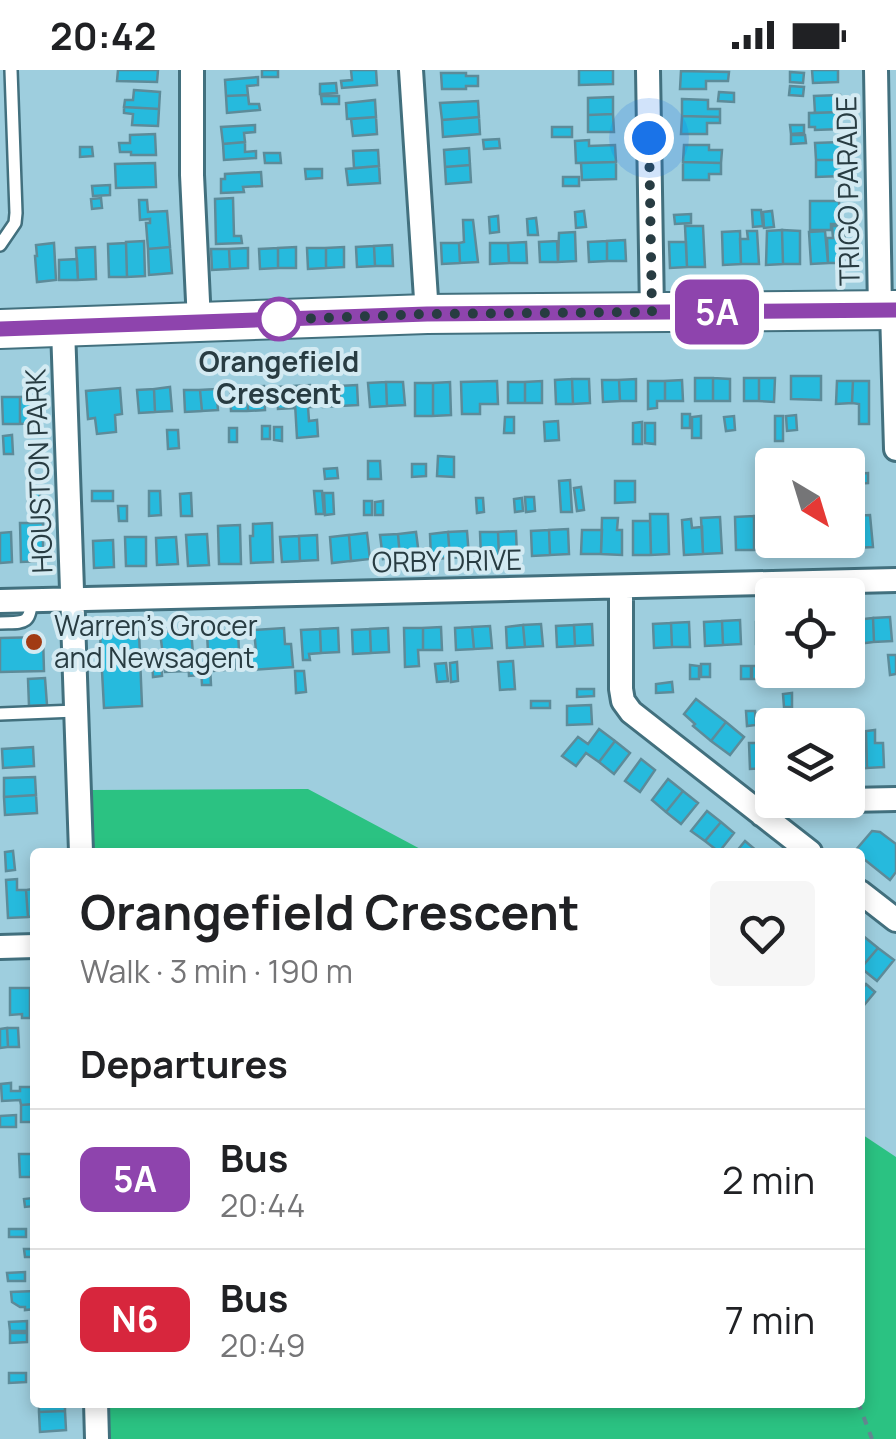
<!DOCTYPE html>
<html lang="en">
<head>
<meta charset="utf-8">
<style>
  body { margin:0; font-family:Manrope,sans-serif; background:#f6f6f6; color:#202124; height:100vh; display:flex; flex-direction:column; font-size:38px; white-space:nowrap }
  * { box-sizing:border-box; margin:0 }
  p { font-size:32px; color:#757577 }
  .icon { flex:none; width:55px; height:55px; fill:none; stroke:currentColor; stroke-width:2; stroke-linecap:round; stroke-linejoin:round }
  .map { position:relative; flex:1; overflow:hidden }
  .sheet { position:absolute; left:30px; top:778px; width:835px; height:560px; display:flex; flex-direction:column; background:#fff; border-radius:10px; box-shadow:0 5px 15px #0003 }
  .sheet>* { flex:none }
  .badge { padding:0 20px; border-radius:15px; font-size:35px; line-height:65px }
  .needle { width:65px; rotate:142deg }
  .tools { position:absolute; left:755px; top:378px; display:grid; gap:20px }
  .tools a { display:grid; place-items:center; width:110px; height:110px; border-radius:10px; background:#fff; box-shadow:0 5px 15px #0003; font-size:50px }
  .you { position:absolute; width:50px; height:50px; margin:-25px; border:8px solid #fff; border-radius:50%; background:#1a73e8; box-shadow:0 0 0 15px #1a73e833 }
  .map>.badge { position:absolute; translate:-50% -50%; box-shadow:0 0 0 5px #fff }
  h2 { padding:0 50px; font-size:38px; line-height:90px }
  .round { display:grid; place-items:center; flex:none; width:105px; height:105px; border-radius:10px; background:#f6f6f6 }
  .head { display:flex; align-items:center; justify-content:space-between; height:170px; padding:0 50px }
  h1 { font-size:48px; font-weight:700; line-height:75px }
  ul { padding:0; list-style:none }
  li { display:flex; align-items:center; gap:30px; height:140px; padding:0 50px; border-top:2px solid #e0e0e0 }
  li div { flex:1 }
  li b { display:block; font-size:38px }
  li em { font-style:normal }
  li .badge { min-width:110px; font-weight:700; text-align:center }
  .status { display:flex; justify-content:space-between; align-items:center; height:70px; padding:0 50px; background:#fff; direction:ltr }
  .status svg { height:28px; fill:currentColor }
  .map>svg:first-child { display:block }
  .green { fill:#2bc282 }
  .building { fill:#26badd; stroke:#5d8b99; stroke-width:2.5 }
  .lines { fill:none; stroke-linecap:round; stroke-linejoin:round }
  .lane-casing { stroke:#42707e; stroke-width:16 }
  .street-casing { stroke:#42707e; stroke-width:28 }
  .primary-casing { stroke:#42707e; stroke-width:42 }
  .path { stroke:#648691; stroke-width:4; stroke-dasharray:8 8; stroke-linecap:butt }
  .lane { stroke:#fff; stroke-width:11 }
  .street { stroke:#fff; stroke-width:22 }
  .primary { stroke:#fff; stroke-width:38 }
  .line-casing { stroke:#fff; stroke-width:22 }
  .line { stroke:#8e44ad; stroke-width:15 }
  .walk { stroke:#283c42; stroke-width:10; stroke-dasharray:0 18 }
  .stop-dot { fill:#fff; stroke:#8e44ad; stroke-width:5 }
  .poi-dot { fill:#a13b13; stroke:#d3eaf2; stroke-width:4 }
  .labels { text-anchor:middle; stroke-width:8; stroke-linejoin:round; paint-order:stroke }
  .street-label { font-size:28px; fill:#283c42; stroke:#d3eaf2 }
  .stop-label { font-size:28px; font-weight:bold; fill:#283c42; stroke:#d3eaf2 }
  .poi-label { font-size:28px; fill:#283c42; stroke:#d3eaf2; text-anchor:start }
</style>
</head>
<body>
<div class="status"><b>20:42</b><svg viewBox="0 0 49 12"><path d="M0 12V9h3v3zM5 12V6h3v6zM10 12V3h3v9zM15 12V0h3v12zM26 1h20v11H26zM47 4h2v5h-2z"/></svg></div>
<div class="map">
<svg width="896" height="1369" viewBox="0 0 896 1369">
  <rect width="100%" height="100%" fill="#9ecede"/>
  <!-- green -->
  <path class="green" d="M308,719L426,782H91L90,720Z
    M860,1063L896,1087V1369H105L104,1333L860,1332Z"/>
  <!-- building -->
  <path class="building" d="M118,0H158L157,12L117,11Z
    M262,0H278V7H262Z
    M351,0H376L377,15L342,18L341,11L352,10Z
    M579,0H613V14L579,15Z
    M812,0H838V12L813,13Z
    M681,1L729,2L728,11H706V19H680Z
    M790,2L804,3L803,13L790,12Z
    M441,3H466V6H478V16H466V19H442Z
    M258,7V15L247,16L248,25L226,26L225,10Z
    M336,13L337,23L320,24V14Z
    M790,16L804,17L803,26L789,25Z
    M134,20L160,22L159,39L124,37L125,30H133Z
    M719,22L734,23V32L718,31Z
    M248,25L249,34H259L260,40L227,43L226,26Z
    M840,25V42L815,43L814,26Z
    M321,26H339V34H322Z
    M613,27V44L588,45V28Z
    M682,29L708,30V39H720V47L682,46Z
    M375,30L376,47L347,49L346,33Z
    M478,31L479,47L442,50L440,33Z
    M124,37L159,39L158,56L132,55L133,44L124,43Z
    M840,42L841,59L815,60V57H809V43Z
    M613,44L614,62H588V45Z
    M682,46L720,47V53H707V64H681Z
    M376,47L377,64L353,66L351,49Z
    M479,47L480,64L443,67L442,50Z
    M255,55V62L244,63L245,72L223,74L221,57Z
    M790,55H804V63L791,64Z
    M552,57H572V67H552Z
    M155,64L156,85H131V82H120L119,73H130V65Z
    M791,65H805L806,73L791,74Z
    M499,69L500,78L484,79L483,70Z
    M589,70V76L615,75L616,92L576,93L575,71Z
    M245,72V82L256,81V88L224,90L223,74Z
    M841,72V90H816L815,73Z
    M684,75H709V80H722L721,93L683,92Z
    M80,77H92L93,86L80,87Z
    M469,78L470,95L445,97L444,80Z
    M378,80L379,96L354,98L353,81Z
    M264,83H280L281,93H265Z
    M816,90H841L842,106L816,107Z
    M616,92V109L582,110L581,93Z
    M683,92L721,93V104H709V110H683Z
    M155,93L156,117L116,118L115,94Z
    M470,95L471,112L446,114L445,97Z
    M379,96L380,113L348,115L346,99Z
    M305,99H322V108L306,109Z
    M261,102L262,116L243,117L244,122L221,123V109H225V104Z
    M563,107H579V116H563Z
    M110,115V125L93,126L92,116Z
    M101,128L102,138L92,139L91,129Z
    M233,128L234,166H241L242,173L216,174L215,129Z
    M139,130H147L148,142L167,141L170,177L148,179L146,153H150V149L140,150Z
    M810,131H839L840,154H831V160H810Z
    M752,140H761L763,156L753,157Z
    M584,141L586,157L576,158L575,142Z
    M772,141L774,157L764,158L763,142Z
    M691,144V153L675,154L674,145Z
    M498,146L499,162L490,163L489,147Z
    M536,148L538,165H528L527,149Z
    M463,150H473L478,192L460,193L459,173L464,172Z
    M685,156H703L705,197H687Z
    M832,156H844L846,193H828L827,168H833Z
    M782,160L783,194L766,195L767,161Z
    M782,160L800,161V194H783Z
    M740,161L741,194L723,195L722,162Z
    M747,161H757L759,194H741L740,169H748Z
    M825,161L828,193L811,194L809,162Z
    M575,162L576,191L558,192L559,163Z
    M625,170L626,191H607V171Z
    M144,171L145,206L127,207L126,172Z
    M557,171L558,192H540L539,172Z
    M607,171V191L589,192L588,172Z
    M526,172L527,193H509L508,173Z
    M669,172H686L687,197L670,198Z
    M54,173L56,210L37,212L35,186H37L36,175Z
    M126,173L127,207H109L108,174Z
    M441,173H459L460,193L442,194Z
    M490,173H508L509,193L490,194Z
    M392,175L393,196H375L374,176Z
    M374,176L375,196L357,197L356,177Z
    M95,177L96,209L78,210L76,178Z
    M170,177L172,203L149,205L148,179Z
    M296,177V198H278V178Z
    M344,177V197L326,198V178Z
    M248,178V198L230,199L229,179Z
    M278,178V198L260,199L259,179Z
    M307,178H326V198L308,199Z
    M211,179H229L230,199L212,200Z
    M77,189L78,210H59V190Z
    M791,306H821V330L791,329Z
    M695,308H713V331H695Z
    M713,308L730,309V331H713Z
    M744,308H759V331H744Z
    M759,308H775L774,332L759,331Z
    M572,309L573,334H556L555,310Z
    M572,309H589L590,333L573,334Z
    M636,309V331H620L619,310Z
    M602,310H619L620,331L603,332Z
    M682,310L683,331H665V311Z
    M497,311L498,334H480V344H462L461,312Z
    M542,311V333H525V312Z
    M648,311H665V331H657V338L648,339Z
    M837,311H853L852,333L836,334Z
    M853,311H869V354H859V334L852,333Z
    M386,312L387,336L370,337L368,313Z
    M386,312H403L405,335L387,336Z
    M450,312L451,345L433,346V313Z
    M508,312H525V333H508Z
    M415,313H433V346H415Z
    M310,315L312,337H308L309,351L317,350L318,366L297,368L294,316Z
    M357,315L358,335L340,336L339,316Z
    M264,316L265,340L248,341L247,317Z
    M294,316L295,338L278,339L277,317Z
    M339,316L340,336L323,337L322,317Z
    M170,317L172,341L155,342L154,319Z
    M247,317L248,341H231L230,318Z
    M120,318L122,344L115,345L116,362L97,364L95,348L88,349L86,321Z
    M154,319L155,342L139,343L137,320Z
    M216,319L218,340L202,341L200,320Z
    M184,320H200L202,341L185,342Z
    M38,326V353L20,354V327Z
    M2,327H20V354H3Z
    M682,344H690V358H682Z
    M796,345L797,360L787,361L786,346Z
    M701,346V368H692V347Z
    M734,346L735,360L726,361L724,347Z
    M775,346H783V371H775Z
    M505,347H514V363H504Z
    M558,351L559,370L545,371L544,352Z
    M642,352V374H633V353Z
    M645,353H655V374L645,373Z
    M262,356H270V369H262Z
    M274,357H282V371L274,370Z
    M229,358H237V372H229Z
    M167,360H178L179,378L168,379Z
    M12,365L13,384H4L3,366Z
    M438,386L454,387V407L437,406Z
    M368,391H380L381,409H368Z
    M412,394H426V406L412,407Z
    M337,398L338,408L325,409L324,399Z
    M868,403V413L854,414L853,404Z
    M570,410L572,442H561L559,411Z
    M615,411H635V432L615,433Z
    M581,417L584,440L577,441L574,418Z
    M28,421H40V432L28,433Z
    M92,421H113V431H92Z
    M149,421H160L161,445L149,446Z
    M314,421H322L324,444H316Z
    M191,423L192,446H181L180,424Z
    M324,423H333L334,444L325,445Z
    M525,427H534L535,441L526,442Z
    M476,428H483L484,442L477,443Z
    M522,428L523,441L515,442L514,429Z
    M364,431H372V445H364Z
    M383,431V445H375V432Z
    M118,436H127V451H119Z
    M650,444H668L669,484L651,485Z
    M870,445L873,477L855,478L852,446Z
    M754,446H772V480H754Z
    M754,446V480H736L735,447Z
    M852,446L855,478L837,480L836,470H848V447Z
    M720,447L722,483L703,484L701,448Z
    M602,448H618L617,460H622V485L601,484Z
    M691,449L692,458L702,457L703,484L684,485L682,450Z
    M633,451H650L651,485H633Z
    M20,453H43V491L21,492Z
    M272,453L273,492L251,493L250,466H253V454Z
    M240,455L241,494H219L218,456Z
    M568,459L569,484L550,485L549,460Z
    M549,460L550,485L532,486L531,461Z
    M582,460H602L601,484H581Z
    M467,461L469,487L450,488L448,462Z
    M516,461L517,486L499,487L498,462Z
    M11,462L12,492L0,493V463Z
    M416,462L419,485L400,487L398,464Z
    M448,462L450,488L431,489L430,464Z
    M480,462H498L499,487L481,488Z
    M367,463L370,489L351,491L349,465Z
    M207,464L209,495L188,496L186,465Z
    M398,464L400,487L383,489L380,465Z
    M317,465L318,490L300,491L299,466Z
    M349,465L351,491L332,493L330,467Z
    M299,466L300,491L282,492L280,467Z
    M125,467H146V496H126Z
    M176,467L178,494L157,495L156,468Z
    M113,470L114,497L94,498L93,471Z
    M785,470H803L804,482L785,483Z
    M803,470H822V481L804,482Z
    M890,547L892,571L874,572L873,548Z
    M873,548L874,572L857,574L855,550Z
    M740,550L741,574L723,575L722,551Z
    M722,551L723,575L705,576L704,552Z
    M772,551V574H756V552Z
    M689,552L690,577H672L671,553Z
    M671,553L672,577L654,578L653,554Z
    M541,554L543,576L525,577L523,555Z
    M592,554L593,575L575,576L574,555Z
    M523,555L525,577L507,578L506,557Z
    M574,555L575,576L557,577L556,556Z
    M490,556L492,578L474,579L472,557Z
    M441,557L442,580H423V558Z
    M472,557L474,579L456,580L455,558Z
    M284,558L285,574H291L293,597L252,600L251,581H256L254,560Z
    M338,558L339,582L321,583L320,559Z
    M388,558L389,582L371,583L370,559Z
    M404,558H423V580H418L419,596L405,597Z
    M320,559L321,583L309,584L310,590H303L301,560Z
    M370,559L371,583L353,584L352,560Z
    M191,560L193,584H186L187,601L165,602L160,562Z
    M238,560L239,582H234L235,599L214,601L213,583H208L207,562Z
    M139,562L142,636L104,638L100,564Z
    M43,567L44,601L0,602V568Z
    M888,585H896V604L890,605Z
    M198,586L199,605L189,606L188,587Z
    M152,588H161L162,606L153,607Z
    M513,591L515,619L500,620L498,592Z
    M457,592L458,611L451,612L450,593Z
    M446,593L448,611L437,612L435,594Z
    M701,594H710V607H701Z
    M690,595L699,596V609H690Z
    M210,596L211,615H202L201,597Z
    M741,596H751V609H741Z
    M752,596H761V609H752Z
    M295,601H304L306,622L296,623Z
    M45,608L47,635L29,636L28,609Z
    M672,612L673,622L656,623V614Z
    M577,619H594V626L577,627Z
    M792,623V637H784L783,624Z
    M696,629L726,652L711,671L693,656L695,654L684,644Z
    M531,631H550V638H531Z
    M591,635L592,654L567,655V636Z
    M746,641H755L756,655L747,656Z
    M794,641H803V655H795Z
    M726,652L744,667L730,685L711,671Z
    M766,658H772V698H767Z
    M599,659L615,671L599,692L586,683L576,696L562,686L578,667L588,674Z
    M875,660V673H883L884,697L867,698L866,661Z
    M615,671L630,683L614,704L599,692Z
    M749,673H766L767,698L750,699Z
    M866,673L867,698L848,699V674Z
    M33,677L34,696L3,698L2,679Z
    M641,689L655,700L640,722L625,711Z
    M35,707L36,725L4,727V708Z
    M668,709L683,721L666,742L652,730Z
    M683,721L698,733L681,754L666,742Z
    M36,725L37,743L5,745L4,727Z
    M707,741L721,752L705,771L691,761Z
    M721,752L734,763L719,782L705,771Z
    M872,761L880,762L896,774V802L890,810L860,786V782L855,781Z
    M745,771L758,782H736Z
    M13,781L15,800L6,801L5,782Z
    M33,808H35V846L28,847L26,820L33,819Z
    M17,809V820H26L28,847L8,848L6,810Z
    M862,865L878,878L861,898L860,867Z
    M878,878L894,890L877,911L861,898Z
    M866,914L875,922L860,940V922Z
    M10,918H30V948H22V944L10,945Z
    M30,918H35V948H30Z
    M7,958L8,977L0,978V959Z
    M7,958H18L19,977H8Z
    M11,1013V1021H20V1017H35V1034L21,1035L20,1030L2,1031L1,1014Z
    M35,1034V1052H21V1035Z
    M16,1045V1057H0V1046Z
    M19,1084H35V1102H31V1107H20Z
    M33,1119L35,1136L25,1137L24,1129L34,1128Z
    M9,1159H26V1167H9Z
    M33,1169H35V1187H25L24,1179H33Z
    M25,1202V1211H8L7,1203Z
    M35,1221V1239L25,1240V1237H20L12,1232L11,1222Z
    M27,1251V1261H10L9,1252Z
    M10,1263H27V1272L10,1273Z
    M9,1303H26V1312L9,1313Z
    M39,1332H65V1341L39,1342Z
    M65,1341L66,1360L40,1362L39,1342Z"/>
  <g class="lines">
    <defs>
      <path id="lane" d="M0,175L15,153L16,143L11,0
        M0,553C22,552 31,556 31,530
        M0,644L76,641"/>
      <path id="street" d="M192,0V105L199,252
        M411,0L427,244
        M648,0L652,242
        M876,0L880,241
        M892,241L896,379
        M63,258L81,782
        M621,517V619L623,631L631,642L810,782
        M0,531L896,510
        M848,730L896,729
        M762,745L770,735L777,731L837,730
        M860,822L896,850
        M0,877L35,876
        M96,1332L97,1369"/>
      <path id="primary" d="M0,259L427,244L896,240"/>
    </defs>
    <!-- lane casing -->
    <use href="#lane" class="lane-casing"/>
    <!-- street casing -->
    <use href="#street" class="street-casing"/>
    <!-- primary casing -->
    <use href="#primary" class="primary-casing"/>
    <!-- path -->
    <path class="path" d="M858,1332L872,1369"/>
    <!-- lane -->
    <use href="#lane" class="lane"/>
    <!-- street -->
    <use href="#street" class="street"/>
    <!-- primary -->
    <use href="#primary" class="primary"/>
  </g>
  <g class="lines">
    <defs>
      <path id="line" d="M0,259L427,244L896,240"/>
    </defs>
    <!-- line casing -->
    <use href="#line" class="line-casing"/>
    <!-- line -->
    <use href="#line" class="line"/>
    <!-- walk -->
    <path class="walk" d="M279,249L268,250L427,244L652,242L649,68"/>
  </g>
  <!-- markers -->
  <circle class="stop-dot" cx="279" cy="249" r="20"/>
  <circle class="poi-dot" cx="34" cy="572" r="10"/>
  <g class="labels">
    <!-- street labels -->
    <g class="street-label">
      <text transform="translate(848 121) rotate(-91)" y="10">TRIGO PARADE</text>
      <text transform="translate(39 401) rotate(-92)" y="10">HOUSTON PARK</text>
      <text transform="translate(447 491) rotate(-1)" y="10">ORBY DRIVE</text>
    </g>
    <!-- stop labels -->
    <g class="stop-label">
      <text x="279" y="302">Orangefield<tspan x="279" dy="32">Crescent</tspan></text>
    </g>
    <!-- poi labels -->
    <g class="poi-label">
      <text x="54" y="566">Warren's Grocer<tspan x="54" dy="32">and Newsagent</tspan></text>
    </g>
  </g>
</svg>
<div class="tools">
<a><svg class="needle" viewBox="-14 -14 28 28"><path d="M0-13l5 13h-10z" fill="#e53935"/><path d="M0 13l5-13h-10z" fill="#757577"/></svg></a>
<a><svg class="icon" aria-label="locate" viewBox="0 0 24 24"><circle cx="12" cy="12" r="6"/><path d="M12 2v4M12 18v4M2 12h4M18 12h4"/></svg></a>
<a><svg class="icon" aria-label="layers" viewBox="0 0 24 24"><path d="M12 4l9 5-9 5-9-5zM3 14l9 5 9-5"/></svg></a>
</div>
<div class="you" style="left:649px;top:68px"></div>
<b class="badge" style="left:717px;top:242px;background:#8e44ad;color:#fff">5A</b>
<section class="sheet">
<div class="head"><div><h1>Orangefield Crescent</h1><p>Walk · 3 min · 190 m</p></div><a class="round"><svg class="icon" aria-label="heart" viewBox="0 0 24 24"><path d="M12 20l-8-8c-3-5 5-10 8-4 3-6 11-1 8 4z"/></svg></a></div>
<h2>Departures</h2>
<ul>
<li><span class="badge" style="background:#8e44ad;color:#fff">5A</span><div><b>Bus</b><p>20:44</p></div><em>2 min</em></li>
<li><span class="badge" style="background:#d7263d;color:#fff">N6</span><div><b>Bus</b><p>20:49</p></div><em>7 min</em></li>
</ul>
</section>
</div>
</body>
</html>
